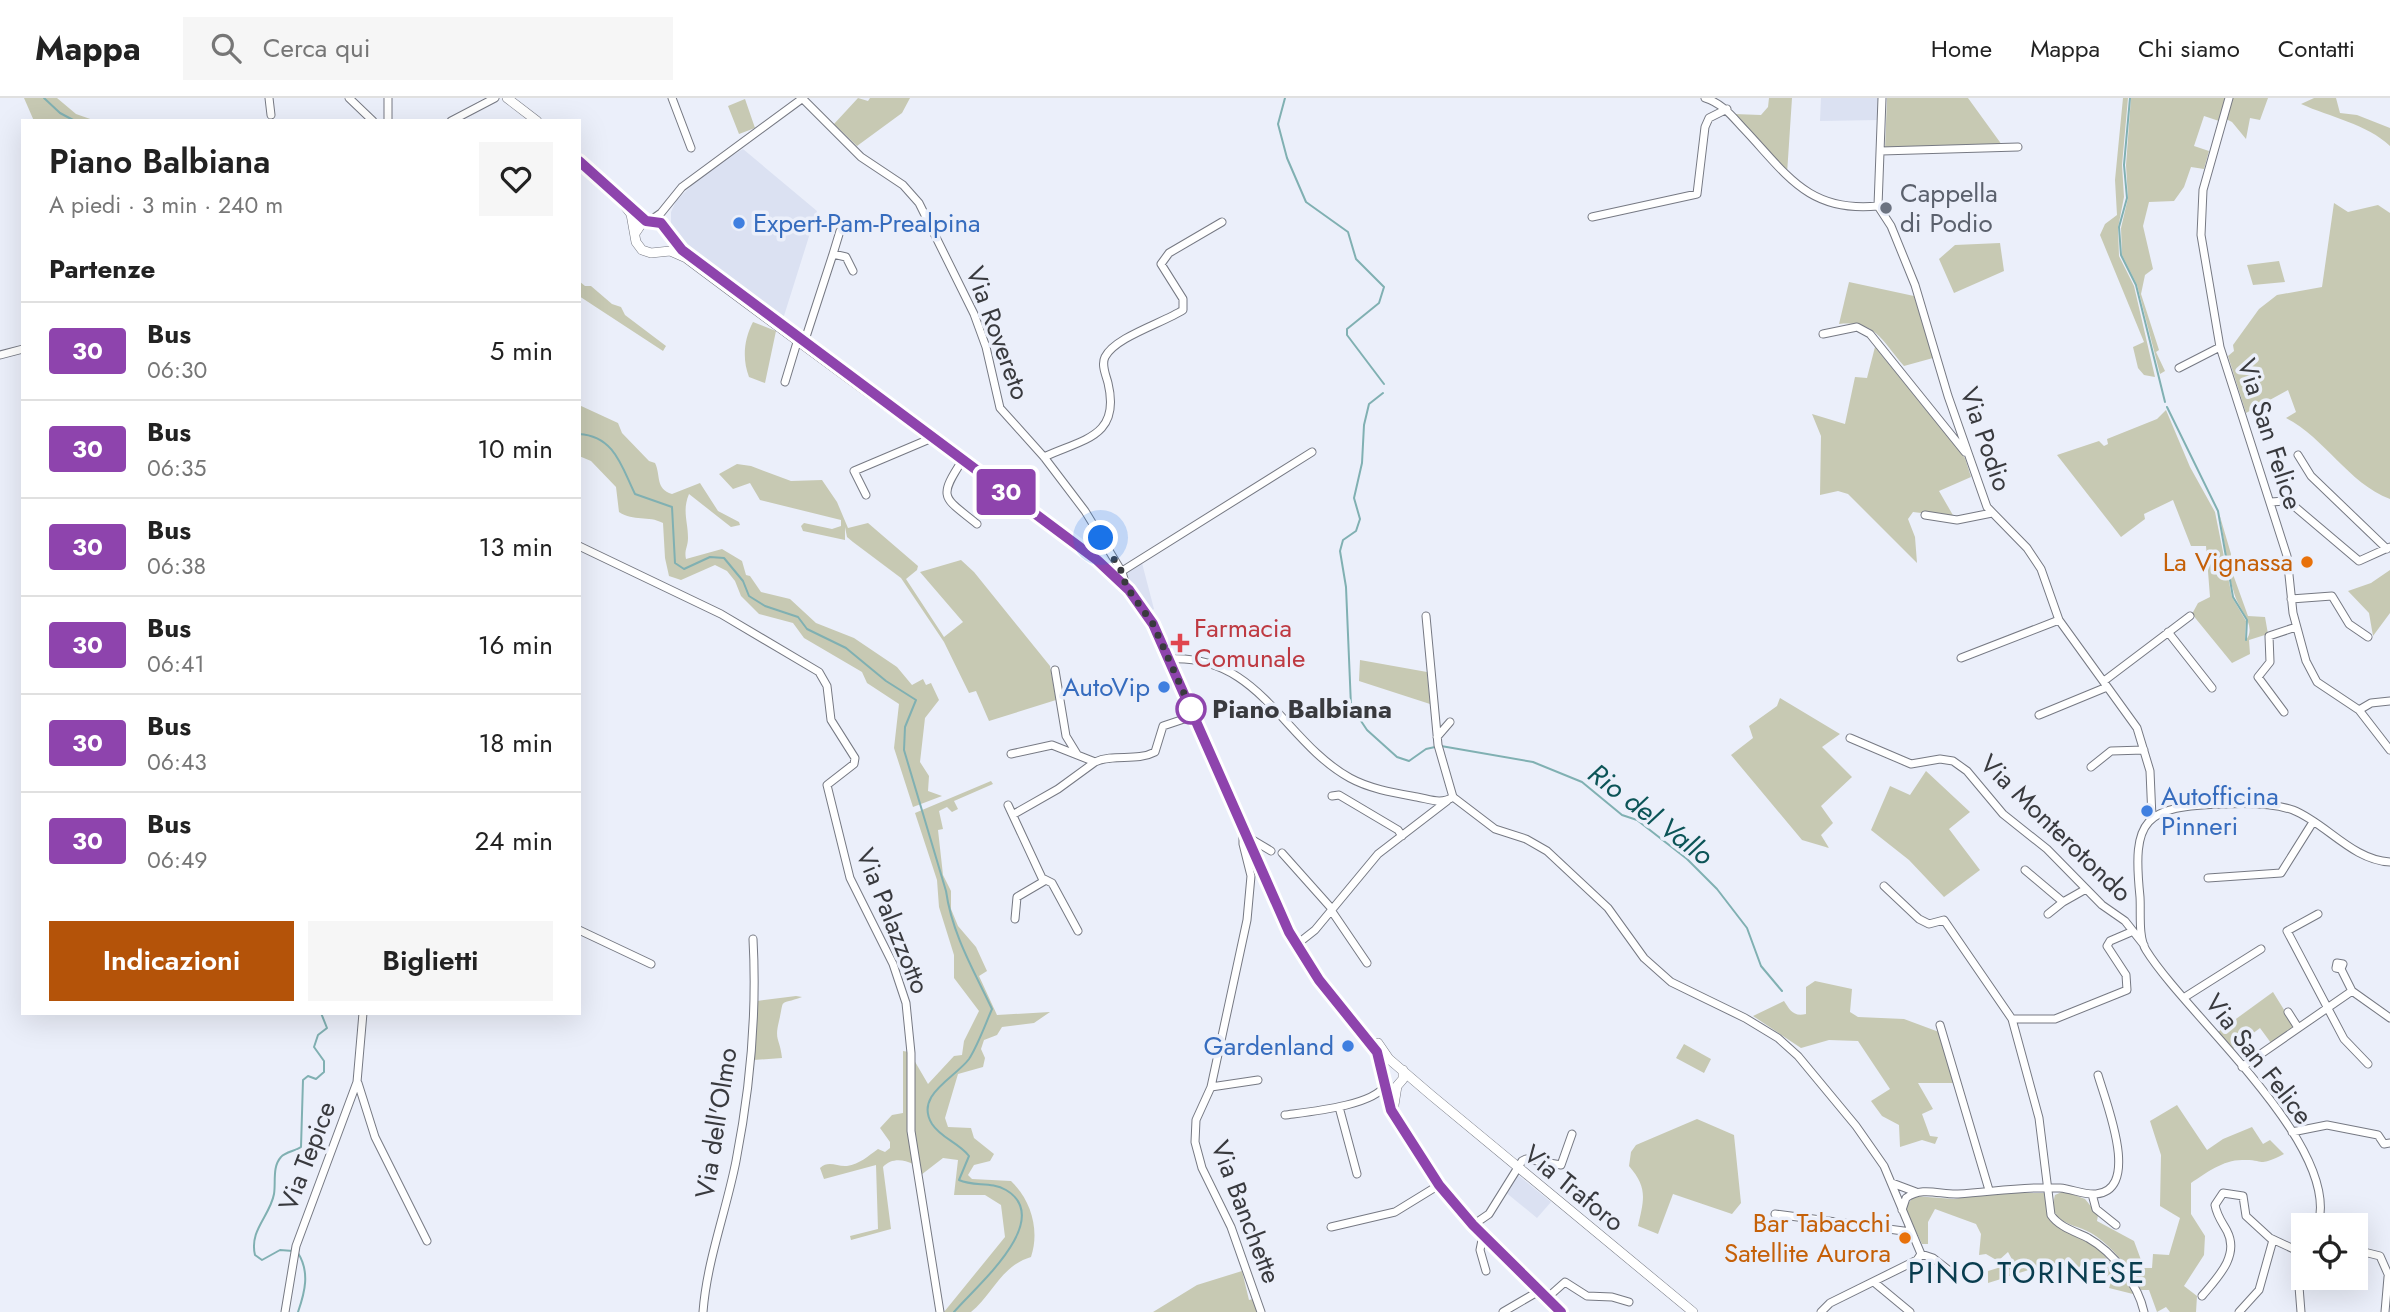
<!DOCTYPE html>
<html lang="it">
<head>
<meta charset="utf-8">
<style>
  body { margin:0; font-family:Jost,sans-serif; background:#f6f6f6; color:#222; height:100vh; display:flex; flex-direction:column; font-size:26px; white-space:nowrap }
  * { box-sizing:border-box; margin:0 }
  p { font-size:23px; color:#767676 }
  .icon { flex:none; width:38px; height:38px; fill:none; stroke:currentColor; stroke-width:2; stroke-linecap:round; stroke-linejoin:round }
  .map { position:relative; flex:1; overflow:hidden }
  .sheet { position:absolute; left:21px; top:21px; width:560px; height:896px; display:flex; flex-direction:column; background:#fff; border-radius:0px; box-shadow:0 7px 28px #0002 }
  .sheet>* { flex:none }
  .badge { padding:0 14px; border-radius:5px; font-size:24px; line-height:46px }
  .fabs { position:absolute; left:2291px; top:1115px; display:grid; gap:14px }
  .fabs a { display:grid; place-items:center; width:77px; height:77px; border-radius:0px; background:#fff; box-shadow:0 7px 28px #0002; font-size:35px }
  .you { position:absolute; width:35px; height:35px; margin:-18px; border:5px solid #fff; border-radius:50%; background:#1a73e8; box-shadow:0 0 0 10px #1a73e833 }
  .map>.badge { position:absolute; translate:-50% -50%; box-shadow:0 0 0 4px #fff }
  h2 { padding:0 28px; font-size:26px; line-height:63px }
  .round { display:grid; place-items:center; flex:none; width:74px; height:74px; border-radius:0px; background:#f6f6f6 }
  .headline { display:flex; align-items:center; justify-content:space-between; height:119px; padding:0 28px }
  h1 { font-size:33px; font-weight:600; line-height:52px }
  .primary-button { display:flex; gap:14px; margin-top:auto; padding:14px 28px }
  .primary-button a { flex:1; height:80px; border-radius:0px; background:#b45309; color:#fff; font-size:28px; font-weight:600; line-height:80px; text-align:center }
  .primary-button a+a { background:#f6f6f6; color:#222 }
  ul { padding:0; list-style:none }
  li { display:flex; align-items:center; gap:21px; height:98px; padding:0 28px; border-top:2px solid #e0e0e0 }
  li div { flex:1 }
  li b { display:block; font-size:26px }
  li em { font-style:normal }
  li .badge { min-width:77px; font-weight:700; text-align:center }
  header { display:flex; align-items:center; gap:42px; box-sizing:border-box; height:98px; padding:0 35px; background:#fff; border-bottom:2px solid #e0e0e0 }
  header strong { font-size:33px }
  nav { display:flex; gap:38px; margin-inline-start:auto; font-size:24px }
  .search { width:490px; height:63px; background:#f6f6f6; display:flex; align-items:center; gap:18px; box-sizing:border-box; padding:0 24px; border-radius:0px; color:#767676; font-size:26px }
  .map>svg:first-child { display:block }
  .built { fill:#dbe1f2 }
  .green { fill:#c7c9b3 }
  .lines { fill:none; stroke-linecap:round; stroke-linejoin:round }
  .stream { stroke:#80b0b2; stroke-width:2 }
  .minor-casing { stroke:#767983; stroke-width:9 }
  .major-casing { stroke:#767983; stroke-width:10 }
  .minor { stroke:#fff; stroke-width:7 }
  .major { stroke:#fff; stroke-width:9 }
  .line-casing { stroke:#fff; stroke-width:16 }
  .line { stroke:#8e44ad; stroke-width:10 }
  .walk { stroke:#393a3e; stroke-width:7; stroke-dasharray:0 12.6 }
  .worship-dot { fill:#6b7280; stroke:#ebeffa; stroke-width:2.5 }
  .shop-dot { fill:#3f7fe0; stroke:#ebeffa; stroke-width:2.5 }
  .food-dot { fill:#e8710a; stroke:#ebeffa; stroke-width:2.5 }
  .health-dot { fill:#e0444e; stroke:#ebeffa; stroke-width:2.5 }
  .stop-dot { fill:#fff; stroke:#8e44ad; stroke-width:3.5 }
  .labels { text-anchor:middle; stroke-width:7; stroke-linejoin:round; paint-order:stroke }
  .worship-label { font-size:26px; fill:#5b616d; stroke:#ebeffa; text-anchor:start }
  .shop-label { font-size:26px; fill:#366cbe; stroke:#ebeffa; text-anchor:start }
  .street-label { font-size:26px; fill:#393a3e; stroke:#ebeffa }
  .food-label { font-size:26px; fill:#c56008; stroke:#ebeffa; text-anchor:end }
  .health-label { font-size:26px; fill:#be3a42; stroke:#ebeffa; text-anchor:start }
  .stop-label { font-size:26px; font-weight:bold; fill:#393a3e; stroke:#ebeffa; text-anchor:start }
  .water-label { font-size:28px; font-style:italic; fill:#0c5457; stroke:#ebeffa }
  .quarter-label { font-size:30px; letter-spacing:2px; fill:#093d4f; stroke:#ebeffa }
</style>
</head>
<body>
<header>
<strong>Mappa</strong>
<div class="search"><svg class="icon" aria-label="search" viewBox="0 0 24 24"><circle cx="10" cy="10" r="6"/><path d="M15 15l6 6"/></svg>Cerca qui</div>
<nav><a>Home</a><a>Mappa</a><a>Chi siamo</a><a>Contatti</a></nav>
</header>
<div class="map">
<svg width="2390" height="1214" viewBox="0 0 2390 1214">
  <rect width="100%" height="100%" fill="#ebeffa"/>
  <!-- built -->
  <path class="built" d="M1821,0H1879V22L1820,23Z
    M743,51L817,113L783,221H778L718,175L679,141L671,129V114L676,103L704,75Z
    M1142,465L1154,511L1151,513L1125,475Z
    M1518,1077L1551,1104L1537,1120L1504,1093Z"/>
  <!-- green -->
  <path class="green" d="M24,0H57L76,16L96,23H34Z
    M858,0L868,3L870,0H910L902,15L857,48L834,26Z
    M1769,0H1792L1787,76L1734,16L1761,17L1768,9Z
    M1887,0H1968L2002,47L1885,51Z
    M2123,0H2128L2122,67L2124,99L2118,130L2119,158L2134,188L2155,279L2144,277L2138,270L2133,249L2144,244L2100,137L2105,126L2117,117L2115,82Z
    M2131,0H2226L2219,23L2204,18L2194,48L2209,53L2204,71L2191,69L2184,89L2174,103L2149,104L2143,128L2153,171L2145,177L2141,196L2159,252L2156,254L2165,273L2160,276L2137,187L2122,157L2121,130L2128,100L2126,67Z
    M2233,0H2268L2260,22L2250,20L2246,41L2232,24L2226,21Z
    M2314,0H2336L2340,15L2357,17L2390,30V48C2367,26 2330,19 2301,6Z
    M745,1L755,30L739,36L728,8Z
    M2334,105L2348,114L2378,107L2390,115V401C2348,385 2325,340 2286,320L2296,314L2288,292L2246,315L2228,258L2234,253L2233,247L2259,211L2277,197L2322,189Z
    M2000,145L2004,173L1954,195L1939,161L1955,147Z
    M2279,163L2285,184L2253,187L2247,167Z
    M579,183L585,188H591L612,206L621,209L625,217L666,248L663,253L579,198Z
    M1849,184L1914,198L1933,260L1904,268C1882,243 1876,222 1839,226Z
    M753,224L776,233L765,285L749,279C742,261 744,241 753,224Z
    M1875,249L1965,360L1971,379L1939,393L1954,419L1913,414L1908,421L1915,439L1917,465L1848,396L1838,393L1820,397L1821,338L1812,316L1845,326L1855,279L1867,280Z
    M579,307L618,325L622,335L649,363L655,365C661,377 655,391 672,396L700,385L718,413L739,424L740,427L731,429L689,396C682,413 688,423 688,440C688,449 684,452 686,461L722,451L742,463L746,477L750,478L761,494L790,501L816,525L854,540L897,569L912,587L923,581L926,587L931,585L939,602L925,620L920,664L929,678L928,693L942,698L913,709L894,650L899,606L867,585L862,574L804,540L793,525L759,516L741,498L735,483L727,473L715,467L681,482L669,478L665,460L663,425C648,417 634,424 619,414L616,389L591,363L579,358Z
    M2166,312L2190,369L2215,414L2232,499L2246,523L2245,543C2258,529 2240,513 2235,498C2226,471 2225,442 2219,415L2231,456L2230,468L2248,518L2265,519L2268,536L2249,542L2250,556L2232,565L2192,516L2198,505L2210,499L2206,448H2191L2173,402L2144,416L2145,421L2121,439L2057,357L2099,343L2104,348L2108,346L2107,341L2157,321Z
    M737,366L751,368L791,383L822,382L837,404L848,430L868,425L918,468L917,472L906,481L944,539L963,524L920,474L961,462L974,474L1050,568L1056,602L989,623L976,593L969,595L944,544L901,480L853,444L847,439L845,429V442L803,433L801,428L804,425L832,431L841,428V422L760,402L750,385L733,391L719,376Z
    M2390,472V515L2373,538L2369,515L2348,493L2371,485Z
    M1360,562L1427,574L1430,606L1359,583Z
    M1780,600L1840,636L1822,649L1852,679L1821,708L1833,725L1821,737L1829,750L1802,742L1731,657L1753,640L1749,628L1777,608Z
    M1926,673L1970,714L1949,731L1980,772L1944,799L1909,762L1871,732L1890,688L1910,697Z
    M991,683L993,686L954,703L958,711L952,714L947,709L939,713L943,731L938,732L943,777L951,793V811L958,828L976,849L987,873L979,878L997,917L1050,914L1034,925L1002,929L997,937L984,942L981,951L985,960L983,969L958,976L945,1020L948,1029L971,1030L974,1040L994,1056L990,1063L974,1067L968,1077L972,1081L1011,1083C1031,1102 1040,1132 1031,1159C1001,1168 993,1196 971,1214H944L1005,1139L1001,1107L985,1097H954L958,1062L943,1060L921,1077L914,1033V962L928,986L954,958L962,957L964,943L979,913L954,880V857L939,809L937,782L915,715Z
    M1815,883L1852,891L1850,914L1858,919L1904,921L1939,934L1954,985H1918L1933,1011L1922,1016L1930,1038L1938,1039L1935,1046L1922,1042L1900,1049L1899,1027L1882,1018L1871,1003L1890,991L1858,943L1829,942L1801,950L1753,918L1784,903C1790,912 1793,919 1806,916V889Z
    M2273,894L2294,928L2271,945L2260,930L2232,951L2218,934Z
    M796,898L802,899C777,908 785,899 779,923C774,943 780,940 782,960L753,962L757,903Z
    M1684,946L1711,961L1704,975L1676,960Z
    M903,953L909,954L913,1066C903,1061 891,1060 883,1069L891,1131L851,1142L850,1138L878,1131L876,1067L824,1081L820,1070C829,1062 837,1069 847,1068C860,1066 868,1058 878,1051L885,1054L890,1050V1044L880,1030L892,1017L903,1015Z
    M2177,1007L2207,1052L2223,1041L2252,1029L2263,1046L2270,1042L2284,1056C2256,1070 2267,1061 2242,1062C2223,1062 2206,1075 2191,1085V1116L2205,1138L2204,1157L2184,1188L2197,1198L2196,1214H2170L2166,1209L2157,1214L2149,1192H2141C2129,1171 2113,1148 2091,1135C2081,1129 2065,1127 2057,1118C2052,1112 2053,1104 2055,1097L2064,1093L2085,1101L2098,1117L2097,1123L2134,1143L2144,1170H2152L2153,1156L2169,1157L2180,1120L2160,1108L2161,1057L2150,1023Z
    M1697,1021L1734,1037L1741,1105L1732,1116L1673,1096L1658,1136L1638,1128C1644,1101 1648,1090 1629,1068L1631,1054L1636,1047Z
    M1991,1095H2044L2050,1123L2099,1151L2137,1197L2109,1190L2112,1181L2083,1164L2078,1171C2050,1160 2016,1177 1988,1185V1173L2014,1165L2008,1154L1998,1163L1986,1156L1979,1157L1981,1136L1976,1126L1935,1111L1928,1124V1146H1922L1905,1110L1914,1098L1954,1101Z
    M1242,1173L1249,1202L1253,1201L1257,1214H1153L1197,1187Z"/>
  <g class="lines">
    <!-- stream -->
    <path class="stream" d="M44,0L60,15L75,23
      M1285,0L1278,26L1287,60L1306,104L1348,134L1356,161L1384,189L1379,205L1347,231V237L1384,286
      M2130,0L2124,67L2127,100L2119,129L2121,157L2136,187L2165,304
      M214,23H219
      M1383,295L1369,306L1364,327L1362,365L1354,400L1360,421L1356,433L1343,442L1340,453L1346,489L1351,608L1367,632L1397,659L1409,663L1426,651L1435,649
      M2167,309L2218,413L2233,499L2247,522L2246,542
      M579,336C615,338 622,370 635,396L672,409L675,465L684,471L710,459L724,460L743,483L749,498L765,508L798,519L807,531L846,550L886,583L916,602L905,629L904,652L946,793C952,836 974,873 992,911C985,927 978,947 969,961C955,980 914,997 932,1026C941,1040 959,1045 969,1058L959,1082C974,1089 991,1083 1006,1092C1056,1122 974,1190 954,1214
      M1441,648L1533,664L1582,684L1622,717L1637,722L1687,761L1717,791L1747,830L1761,868L1782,893
      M293,1153L280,1152L262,1162L255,1157C249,1132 270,1118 274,1096C276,1084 272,1069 281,1059C285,1054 295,1053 301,1049L303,982L308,978L316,981L324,974V963L314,949L318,937L327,930L321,915
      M298,1214C305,1194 310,1174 298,1155"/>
    <defs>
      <path id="minor" d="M269,0L271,17
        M349,0L373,23
        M388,0V23
        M672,0L691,50
        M802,0L861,59L903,87L919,105L974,216L986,249L1000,310L1044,359L1085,413L1122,474L1126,488
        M1705,0C1723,6 1731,17 1743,30C1786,75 1807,115 1878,108
        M2229,0L2203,92L2201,137L2220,249L2287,458L2293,515L2306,563L2317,584L2359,612L2390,652
        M451,23L495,0
        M1881,53L2018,49
        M1878,108L1891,128L1915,187L1948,298L1987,409L2027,450L2041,471L2059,522L2137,630L2150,673L2152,720
        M1878,108L1882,0
        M1592,119L1697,96L1705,29L1709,20L1727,11
        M651,122L661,115L682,89L803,0
        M833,156L840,133
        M1823,236L1857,229L1870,236L1965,354
        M804,245L833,156L846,159L853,173
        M0,257L23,251
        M2179,270L2220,249
        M785,284L798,241
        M2298,357L2311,378L2387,451
        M1044,359C1083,341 1121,339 1108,285C1106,277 1101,267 1105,259C1115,239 1163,225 1183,212V201L1161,166L1169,155L1222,124
        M962,363C937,401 944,399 977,426
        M866,397L854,373L932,340
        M2271,404L2285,403L2294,408L2359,463L2390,449
        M1925,417L1957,422L1992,415
        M579,448L721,516L819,574L827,588L831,622L855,660L854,666L827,687L850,780L893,866L906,905L911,955V1033L940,1214
        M1119,475L1312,354
        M2291,501L2332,498L2349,526L2368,539
        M1426,518L1438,647L1453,699L1495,731L1526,741L1547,753L1608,810L1644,860L1671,884L1745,920L1778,940L1798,958L1856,1028L1884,1068L1921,1156L1917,1162L1830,1205L1821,1214
        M2168,534L2212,590
        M1961,560L2059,522
        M1169,561C1260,556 1283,643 1350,680C1370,691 1395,695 1417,699C1429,701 1441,707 1453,699
        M1055,572L1066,638L1077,656
        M2104,583L2190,518
        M2359,612L2371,605L2390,603
        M2284,614L2258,579L2270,564L2269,538L2296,529
        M2039,617L2107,589
        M1437,639L1450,624
        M1850,640L1911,666L1940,661L1953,663L1967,673L2003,716L2047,751L2102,807L2125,823L2144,847
        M1011,656L1052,647L1095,664C1114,655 1136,664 1155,654L1163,628L1193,618
        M2091,669L2111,653L2144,652
        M1332,698L1339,697L1398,732L1402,738
        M1008,707L1042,780L1052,785L1078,833
        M1014,716L1058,691L1095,664
        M1243,733V746L1251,778L1247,822L1211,989L1196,1022L1195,1044L1202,1070L1231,1129L1261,1214
        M1246,738L1271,753
        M1282,755L1332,811
        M2025,772L2063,804L2086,791
        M2208,780L2281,775L2313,724
        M1884,788L1919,821L1929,826L1944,822L2012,921L2039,1020L2051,1117C2059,1129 2076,1134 2088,1140C2113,1154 2138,1186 2144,1214
        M1331,812L1367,865
        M2048,816L2063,804
        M2318,816L2287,833L2344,941L2368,966
        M1015,821L1017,799L1046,782
        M579,832L651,866
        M1296,847L1315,832L1378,756L1447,703
        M2341,871L2343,866L2337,865L2336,870L2341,871L2352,893L2390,920
        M2185,899L2261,851
        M2288,914L2297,928
        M2012,921H2055L2127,892L2126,877L2107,848L2110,843L2131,834
        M1940,927L1989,1092
        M2242,969L2352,893
        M358,985L375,1039L427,1143
        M1211,989L1258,982
        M1339,1009L1357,1076
        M1285,1017C1307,1014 1374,1008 1385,987
        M2292,1034L2327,1027L2378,1037L2384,1046L2390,1045
        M1892,1085L1916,1094
        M2092,1096L2096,1111L2116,1127
        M1902,1112L1906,1100C1922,1088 1941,1097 1958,1096C1992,1094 2025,1088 2060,1090C2072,1091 2084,1097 2096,1096C2142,1092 2105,1002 2098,977
        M1775,1116L1911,1134
        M1473,1127L1489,1116L1522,1063L1526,1061L1561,1067L1572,1036
        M2318,1127C2342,1047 2186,917 2146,852C2138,839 2141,814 2140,799C2132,721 2143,708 2225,706C2246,705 2272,705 2293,712C2326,725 2352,762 2390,764
        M1331,1129L1395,1114L1439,1087
        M1483,1137L1480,1152L1486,1173
        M2356,1152L2380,1158L2388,1176
        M1921,1156L1933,1160L1951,1174
        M1875,1185L1910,1214
        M2202,1198C2217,1180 2240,1158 2227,1133C2222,1124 2217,1118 2215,1107L2223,1095L2243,1098L2246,1118L2270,1140L2300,1154
        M1547,1200L1565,1184L1587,1198L1612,1199L1629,1204
        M285,1214L296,1148L357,984L363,915
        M703,1214C707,1162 726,1114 736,1063C750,991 757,914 753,841
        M1503,1214L1539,1193
        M2239,1214L2259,1192L2273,1142
        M2301,1214L2297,1163L2303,1152
        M2385,1214L2388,1179"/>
      <path id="major" d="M507,0L537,23
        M579,63L647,123
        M619,100L631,116L636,144L642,152L651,155L670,153L686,160C778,229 871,297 965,365C1031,413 1108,456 1153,526L1289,834L1319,882L1377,954L1391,1012L1439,1087L1473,1127L1561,1214
        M636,134L642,125L656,123L664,128L672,143L690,158
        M1378,945L1389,961L1431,997L1693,1214
        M1394,1007L1397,988L1403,981V972"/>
    </defs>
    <!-- minor casing -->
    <use href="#minor" class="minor-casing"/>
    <!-- major casing -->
    <use href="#major" class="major-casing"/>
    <!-- minor -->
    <use href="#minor" class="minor"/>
    <!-- major -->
    <use href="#major" class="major"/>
  </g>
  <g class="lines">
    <defs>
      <path id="line" d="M579,63L646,123L661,125L682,152L1097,462L1129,492L1153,526L1289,834L1319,882L1377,954L1391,1012L1439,1087L1473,1127L1561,1214"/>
    </defs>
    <!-- line casing -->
    <use href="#line" class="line-casing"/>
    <!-- line -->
    <use href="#line" class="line"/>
    <!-- walk -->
    <path class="walk" d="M1101,440L1122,474L1126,488L1153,526L1191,611"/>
  </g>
  <!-- markers -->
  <circle class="worship-dot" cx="1886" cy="110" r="7"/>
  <g class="shop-dot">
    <circle cx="739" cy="125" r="7"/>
    <circle cx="1164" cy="589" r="7"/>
    <circle cx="2147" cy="713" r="7"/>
    <circle cx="1348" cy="948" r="7"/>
  </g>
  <g class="food-dot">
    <circle cx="2307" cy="464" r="7"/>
    <circle cx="1905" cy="1140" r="7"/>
  </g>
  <path class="health-dot" d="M1176.5 534.5h7v7h7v7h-7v7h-7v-7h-7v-7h7z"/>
  <circle class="stop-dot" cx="1191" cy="611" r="14"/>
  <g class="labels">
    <!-- worship labels -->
    <g class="worship-label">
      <text x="1900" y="104">Cappella<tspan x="1900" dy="30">di Podio</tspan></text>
    </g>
    <!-- shop labels -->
    <g class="shop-label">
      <text x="753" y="134">Expert-Pam-Prealpina</text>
      <text x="1150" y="598" text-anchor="end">AutoVip</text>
      <text x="2161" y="707">Autofficina<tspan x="2161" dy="30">Pinneri</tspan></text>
      <text x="1334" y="957" text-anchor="end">Gardenland</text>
    </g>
    <!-- street labels -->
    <g class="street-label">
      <text transform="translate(998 235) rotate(70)" y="9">Via Rovereto</text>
      <text transform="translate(2270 336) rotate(72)" y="9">Via San Felice</text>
      <text transform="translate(1986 341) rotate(71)" y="9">Via Podio</text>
      <text transform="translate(2056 730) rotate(44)" y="9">Via Monterotondo</text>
      <text transform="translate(893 823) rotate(68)" y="9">Via Palazzotto</text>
      <text transform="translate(2259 961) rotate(52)" y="9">Via San Felice</text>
      <text transform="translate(716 1025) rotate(-81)" y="9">Via dell'Olmo</text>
      <text transform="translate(307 1058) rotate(-69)" y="9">Via Tepice</text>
      <text transform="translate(1574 1090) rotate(39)" y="9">Via Traforo</text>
      <text transform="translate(1246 1114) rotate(69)" y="9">Via Banchette</text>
    </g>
    <!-- food labels -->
    <g class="food-label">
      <text x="2293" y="473">La Vignassa</text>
      <text x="1891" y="1134">Bar Tabacchi<tspan x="1891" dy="30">Satellite Aurora</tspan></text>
    </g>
    <!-- health labels -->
    <g class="health-label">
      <text x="1194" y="539">Farmacia<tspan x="1194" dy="30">Comunale</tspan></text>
    </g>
    <!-- stop labels -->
    <g class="stop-label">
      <text x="1212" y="620">Piano Balbiana</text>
    </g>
    <!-- water labels -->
    <g class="water-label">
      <text transform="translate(1651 716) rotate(37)" y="10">Rio del Vallo</text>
    </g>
    <!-- quarter labels -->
    <g class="quarter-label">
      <text x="2027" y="1185">PINO TORINESE</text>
    </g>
  </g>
</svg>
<div class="fabs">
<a><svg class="icon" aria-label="locate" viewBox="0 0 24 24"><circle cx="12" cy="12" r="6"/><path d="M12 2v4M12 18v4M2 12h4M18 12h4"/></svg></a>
</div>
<div class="you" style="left:1101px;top:440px"></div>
<b class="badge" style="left:1006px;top:394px;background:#8e44ad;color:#fff">30</b>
<section class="sheet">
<div class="headline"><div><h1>Piano Balbiana</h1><p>A piedi · 3 min · 240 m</p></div><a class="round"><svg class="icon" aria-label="heart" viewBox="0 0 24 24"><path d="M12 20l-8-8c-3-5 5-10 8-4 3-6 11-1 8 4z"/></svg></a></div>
<h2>Partenze</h2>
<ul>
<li><span class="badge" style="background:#8e44ad;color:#fff">30</span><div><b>Bus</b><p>06:30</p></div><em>5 min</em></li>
<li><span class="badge" style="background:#8e44ad;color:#fff">30</span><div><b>Bus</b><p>06:35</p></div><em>10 min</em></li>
<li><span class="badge" style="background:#8e44ad;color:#fff">30</span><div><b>Bus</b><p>06:38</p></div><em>13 min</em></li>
<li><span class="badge" style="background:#8e44ad;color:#fff">30</span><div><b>Bus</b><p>06:41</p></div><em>16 min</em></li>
<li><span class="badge" style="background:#8e44ad;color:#fff">30</span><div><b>Bus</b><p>06:43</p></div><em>18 min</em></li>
<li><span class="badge" style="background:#8e44ad;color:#fff">30</span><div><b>Bus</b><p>06:49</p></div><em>24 min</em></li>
</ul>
<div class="primary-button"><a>Indicazioni</a><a>Biglietti</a></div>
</section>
</div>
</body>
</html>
